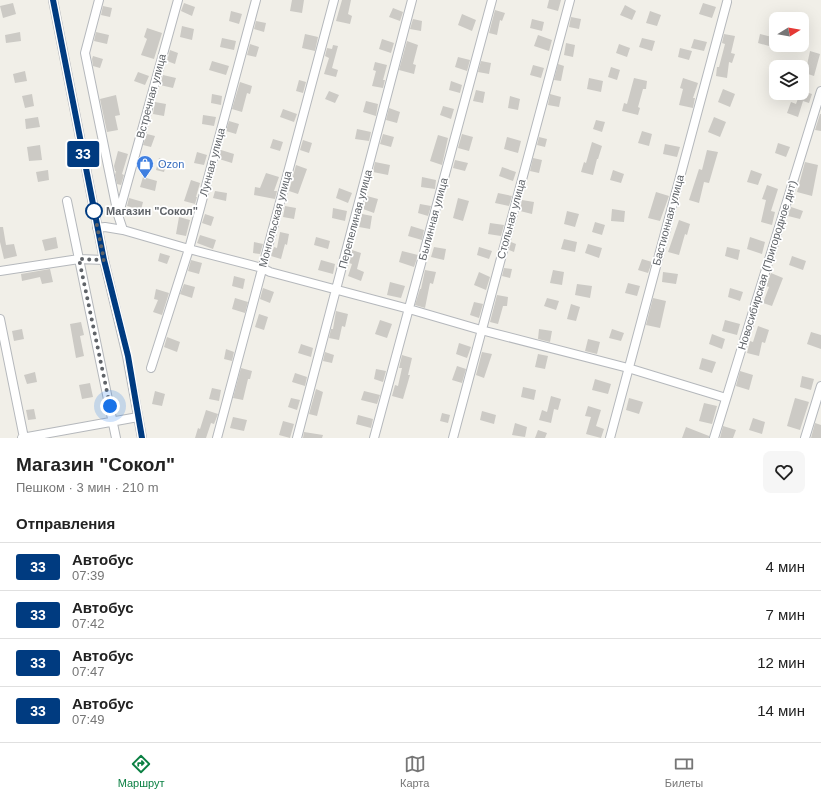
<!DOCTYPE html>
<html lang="ru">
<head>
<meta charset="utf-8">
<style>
  body { margin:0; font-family:Helvetica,sans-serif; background:#f6f6f6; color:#222; height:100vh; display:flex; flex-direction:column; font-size:15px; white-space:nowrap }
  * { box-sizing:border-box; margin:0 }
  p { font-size:13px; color:#767676 }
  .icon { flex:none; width:22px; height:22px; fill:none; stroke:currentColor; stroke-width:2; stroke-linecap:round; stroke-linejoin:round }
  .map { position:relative; height:438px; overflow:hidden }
  .details { display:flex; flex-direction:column; background:#fff; flex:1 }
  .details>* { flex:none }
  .badge { padding:0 8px; border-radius:3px; font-size:14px; line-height:26px }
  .needle { width:26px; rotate:79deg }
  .controls { position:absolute; left:769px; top:12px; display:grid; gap:8px }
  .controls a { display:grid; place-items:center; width:40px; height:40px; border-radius:8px; background:#fff; box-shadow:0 4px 16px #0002; font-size:20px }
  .you { position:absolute; width:20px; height:20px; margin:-10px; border:3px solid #fff; border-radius:50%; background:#1a73e8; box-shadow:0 0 0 6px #1a73e833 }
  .map>.badge { position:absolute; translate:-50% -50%; box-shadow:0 0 0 2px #fff }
  h2 { padding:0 16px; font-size:15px; line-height:36px }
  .round { display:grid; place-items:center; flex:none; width:42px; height:42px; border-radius:8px; background:#f6f6f6 }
  .head { display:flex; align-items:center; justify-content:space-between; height:68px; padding:0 16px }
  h1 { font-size:19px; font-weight:800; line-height:30px }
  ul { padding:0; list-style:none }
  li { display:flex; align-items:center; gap:12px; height:48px; padding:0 16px; border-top:1px solid #e0e0e0 }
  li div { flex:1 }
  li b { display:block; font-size:15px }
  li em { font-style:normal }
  li .badge { min-width:44px; font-weight:700; text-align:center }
  .menu { display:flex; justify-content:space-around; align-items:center; height:56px; border-top:1px solid #e0e0e0; background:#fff; font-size:11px; color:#767676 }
  .menu a { display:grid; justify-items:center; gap:2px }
  .menu .active { color:#0b8043 }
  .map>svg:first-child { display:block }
  .building { fill:#cccac5 }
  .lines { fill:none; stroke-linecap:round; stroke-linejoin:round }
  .minor-casing { stroke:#b5b8bc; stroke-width:10 }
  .minor { stroke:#fff; stroke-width:8 }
  .line-casing { stroke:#fff; stroke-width:9 }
  .line { stroke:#003b80; stroke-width:6 }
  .walk { stroke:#5f6368; stroke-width:4; stroke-dasharray:0 7.2 }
  .stop-dot { fill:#fff; stroke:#003b80; stroke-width:2 }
  .labels { text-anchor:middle; stroke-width:3.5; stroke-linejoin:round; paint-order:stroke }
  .street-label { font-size:11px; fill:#5f6368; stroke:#fff }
  .shop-label { font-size:11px; fill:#366cbe; stroke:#fff; text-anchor:start }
  .stop-label { font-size:11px; font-weight:bold; fill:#5f6368; stroke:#fff; text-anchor:start }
</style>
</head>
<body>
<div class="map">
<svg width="821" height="438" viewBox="0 0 821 438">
  <rect width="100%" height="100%" fill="#f1efe8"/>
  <!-- building -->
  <path class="building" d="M292,0H304L302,13L290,11Z
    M342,0H351L348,14L352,16L350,24L336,21Z
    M549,0H561L558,11L547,8Z
    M13,3L16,14L3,18L0,6Z
    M184,3L195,7L192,16L181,11Z
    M703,3L716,7L712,18L699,14Z
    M625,5L636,11L632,20L620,15Z
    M103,6L112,8L110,17L101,15Z
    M393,8L403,12L400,21L389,17Z
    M495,10L505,13L502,21L500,20L497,35L489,33Z
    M231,11L242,14L239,24L229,21Z
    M650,11L661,15L657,26L646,23Z
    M462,14L476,20L472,31L458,25Z
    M571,17L581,19L579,29L569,27Z
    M413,19L422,21L421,31L410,29Z
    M532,19L544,22L542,31L530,28Z
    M256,21L266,23L264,32L254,29Z
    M182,26L194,29L192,40L180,37Z
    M147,28L162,33L154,59L141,55L147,39L144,37Z
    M20,32L21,41L6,43L5,35Z
    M96,32L109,35L107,44L94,41Z
    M305,34L318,37L315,51L302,48Z
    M724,34L735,36L731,53L735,54L732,63L729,62L727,78L716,76L717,67H719L725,44L722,43Z
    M760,34L772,37L769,46L758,43Z
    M538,35L552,40L549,51L534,46Z
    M222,38L236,41L234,50L220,47Z
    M642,38L655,41L652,51L639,47Z
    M382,39L394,43L391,53L379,49Z
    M694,39L707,42L704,51L691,48Z
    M407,41L418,45L413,64L416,65L414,74L399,70Z
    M566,43L575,45L573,57L564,55Z
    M250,44L259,47L256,57L247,55Z
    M619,44L630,48L627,57L616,53Z
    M333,45L338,46L332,68L338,70L336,77L324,74L329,58L325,56L327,48L332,49Z
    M680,48L692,51L689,60L678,57Z
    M170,50L178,53L175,64L167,61Z
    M810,51L820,54L814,76L802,72L803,64L807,65Z
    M93,56L103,59L100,68L93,66L92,59Z
    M458,57L470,60L467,71L455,67Z
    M212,61L229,66L226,75L209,70Z
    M481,61L491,63L489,74L478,72Z
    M375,62L387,65L383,80H385L383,88L372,86L376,71L373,70Z
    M558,64L564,66L561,81L554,80Z
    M533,65L544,68L541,78L530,75Z
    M611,67L620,70L617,80L608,77Z
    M25,71L27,81L15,83L13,74Z
    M138,72L149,76L145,85L134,81Z
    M163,75L176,78L173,88L160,85Z
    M589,78L603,81L601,92L587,89Z
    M634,78L647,81L646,89H643L638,107L640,108L638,115L622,111L624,103L627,104Z
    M683,78L698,83L693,98H695L693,108L679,105L683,89L680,88Z
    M299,80L306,82L303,93L296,91Z
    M451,81L462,85L460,93L449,90Z
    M240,82L252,86L250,94L247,93L242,112L232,109Z
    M723,89L735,94L730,107L718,102Z
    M476,90L485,92L483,103L473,101Z
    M329,91L339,95L335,103L325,99Z
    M802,91L812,94L809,103L803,101L798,117L787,113L791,102L796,104L800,93H802Z
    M32,94L34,106L25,108L22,96Z
    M212,94L222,96L221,105L211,103Z
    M550,94L561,97L559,107L548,105Z
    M116,95L120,115L115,116L118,130L107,132L100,99Z
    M510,96L520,99L518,110L508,108Z
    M366,101L378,104L376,116L363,112Z
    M155,102L166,104L164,116L153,114Z
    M443,106L454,109L451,119L440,115Z
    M389,108L400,112L397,123L386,120Z
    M283,109L297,114L294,122L280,117Z
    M820,114H821V131L815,130Z
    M203,115L216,117L214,126L202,124Z
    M38,117L40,127L26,129L25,119Z
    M714,117L726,122L720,137L708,132Z
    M596,120L605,122L602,132L593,129Z
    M229,121L239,124L236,134L226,131Z
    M357,129L371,132L369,141L355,139Z
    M642,131L652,134L649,146L638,143Z
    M147,134L155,136L151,147L143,145Z
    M383,134L394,137L391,147L380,144Z
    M462,134L473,137L469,151L458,148Z
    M438,135L448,138L442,165L430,161Z
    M507,137L521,141L518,153L504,149Z
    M539,137L547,139L545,147L537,145Z
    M273,139L283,142L280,151L270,148Z
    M303,140L312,143L309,153L300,150Z
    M592,142L602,146L598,159H597L593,175L581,172L584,162L586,163Z
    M778,143L790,147L786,157L775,153Z
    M665,144L680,147L677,157L663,154Z
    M40,145L42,160L29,161L27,147Z
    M221,150L234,154L232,163L219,159Z
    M707,150L718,152L709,183L704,182L699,203L689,200L699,169L702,170Z
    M118,151L128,154L122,174L124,175L121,185L117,184L115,175L116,171H115L114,166Z
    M197,152L207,155L204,165L194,163Z
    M159,158L167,161L164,172L156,170Z
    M533,158L542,160L539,173L530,171Z
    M455,160L468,163L465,171L453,168Z
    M375,162L390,165L388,175L373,172Z
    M805,162L818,165L812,196L797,192Z
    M296,165L307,169L298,194L289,191Z
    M502,167L516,172L513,181L499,176Z
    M48,170L49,180L38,182L36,172Z
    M613,170L624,174L621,183L610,180Z
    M751,170L762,174L758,185L747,182Z
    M266,173L279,177L274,191H277L275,199L254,195L255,187L260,188Z
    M143,177L157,181L155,191L140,187Z
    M422,177L436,180L435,189L421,187Z
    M191,180L200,183L196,197H197L195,204L184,201Z
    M767,185L778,189L771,211L775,212L772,225L761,222L766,200L762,199Z
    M339,188L352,193L348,203L336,198Z
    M215,191L227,193L226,201L213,198Z
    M656,192L669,196L660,221L648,218Z
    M498,193L512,196L509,206L495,203Z
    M367,196L378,199L374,213L363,209Z
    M129,198L143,202L141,210L127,206Z
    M458,198L469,201L463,221L453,218Z
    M522,200L534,202L532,214L520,211Z
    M420,204L431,206L428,216L418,213Z
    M285,206L296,208L294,219L283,217Z
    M791,207L803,211L800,219L788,216Z
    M333,208L347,211L345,221L332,218Z
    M612,209L625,211L624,222L611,221Z
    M567,211L579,214L575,227L564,224Z
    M205,214L214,217L211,226L202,223Z
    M362,214L372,216L370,229L359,227Z
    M179,217L190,220L186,236L176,234Z
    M679,220L690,224L687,235L685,234L679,255L668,252Z
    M595,222L605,225L602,235L592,232Z
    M490,223L504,225L501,236L488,234Z
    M411,226L424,230L422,240L408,236Z
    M0,227H3L6,245L14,244L17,256L4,259L0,242Z
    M280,232L289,234L287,245L285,244L281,259L271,256L274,247L277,248Z
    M200,235L216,240L213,249L197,243Z
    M56,237L58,248L45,251L42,240Z
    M316,237L330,241L328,249L314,245Z
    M750,237L765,242L762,254L747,249Z
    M564,239L577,242L575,252L561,249Z
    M254,242L263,244L260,254L253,253Z
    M511,242L516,244L514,252L509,250Z
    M588,244L602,248L599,258L585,253Z
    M434,247L446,249L444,260L431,257Z
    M479,247L492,251L489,259L477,255Z
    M727,247L740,250L738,260L725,256Z
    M352,250L361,253L357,269L364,272L361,281L348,276L352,264L349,263Z
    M402,251L418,255L414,267L399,262Z
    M160,253L170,256L167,264L158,261Z
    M792,256L806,261L803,270L789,265Z
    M642,259L652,262L648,273L638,270Z
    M191,260L202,263L199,274L188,271Z
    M321,260L335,264L333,274L318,270Z
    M504,268L512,269L510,278L502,276Z
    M50,269L53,282L42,284L40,277L22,281L21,274Z
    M425,270L436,272L433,284L430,283L425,308L415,305L420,289H421Z
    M553,270L564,272L562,285L550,283Z
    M479,272L490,277L486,290L474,285Z
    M663,272L678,274L676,284L662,282Z
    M771,273L783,278L772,306L763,303L769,287L766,286Z
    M234,276L245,279L243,289L232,286Z
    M390,282L405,286L401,298L387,295Z
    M628,283L640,286L637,296L625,293Z
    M184,284L195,287L192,298L180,294Z
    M577,284L592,286L590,298L575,295Z
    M263,288L274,292L270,303L260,299Z
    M730,288L743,292L740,301L728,297Z
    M156,289L169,293L162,315L153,312L158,300L154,299Z
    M497,295L508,297L507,306H503L498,324L490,322Z
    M235,298L248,302L245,313L232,309Z
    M547,298L559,301L556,310L544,306Z
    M653,298L666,301L660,328L646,325Z
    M474,302L483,304L479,318L470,315Z
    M571,304L580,307L576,321L567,319Z
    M336,311L348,314L345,327L342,326L339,340L329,338L331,329H333Z
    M259,314L268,317L264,330L255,327Z
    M380,320L392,324L387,338L375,334Z
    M725,320L740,324L737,335L722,331Z
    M81,322L84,335L80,336L84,356L76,358L70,324Z
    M758,326L769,330L765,343L762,342L759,356L747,353L750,341L753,342Z
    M22,329L24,339L14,341L12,331Z
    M539,329L552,331L550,342L538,339Z
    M612,329L624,333L621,341L609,338Z
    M811,332L821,335V349L807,344Z
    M712,334L725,339L722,349L709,344Z
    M167,337L180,342L177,352L164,347Z
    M588,339L600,342L597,354L585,351Z
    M459,343L471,347L467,358L456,354Z
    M301,344L313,348L311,357L298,353Z
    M226,349L234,352L232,361L224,359Z
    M325,352L334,355L332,363L323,361Z
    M482,352L492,354L484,378L476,375Z
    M538,354L548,356L545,369L535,367Z
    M402,355L412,358L408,375H410L403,399L392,396L395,385L398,386L402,368H399Z
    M702,358L716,362L712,373L699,369Z
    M457,366L466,369L462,383L452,380Z
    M241,368L252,371L250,379H248L243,400L233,398Z
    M376,369L386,371L383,382L374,379Z
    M740,371L753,375L749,390L736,386Z
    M35,372L37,382L27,384L24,375Z
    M295,373L307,377L305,386L292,382Z
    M802,376L814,379L811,390L800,387Z
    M595,379L611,384L608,394L592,390Z
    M90,383L93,397L82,399L79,385Z
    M523,387L536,390L534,400L521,397Z
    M212,388L221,390L219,401L209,399Z
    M316,389L323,392L317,416L309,414Z
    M155,391L165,394L162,406L152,404Z
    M364,391L380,395L377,404L361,400Z
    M551,396L561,399L558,410L554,409L551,423L539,420L542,410L547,412Z
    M291,398L300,400L297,410L288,407Z
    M629,398L643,402L639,414L626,410Z
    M795,398L809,402L800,430L787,426Z
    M704,403L717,406L712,424L699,421Z
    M588,406L601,410L596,426L604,429L601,438L586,434L591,417L585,416Z
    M34,409L36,419L28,420L26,410Z
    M206,410L218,414L214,424L211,423L206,438H195L198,428L200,429Z
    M482,411L496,415L494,424L480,420Z
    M442,413L450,415L448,423L440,421Z
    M358,415L373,419L371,428L356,424Z
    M233,417L247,420L244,431L230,428Z
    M753,418L765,422L762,434L749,430Z
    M283,421L294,424L290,438L279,435Z
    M515,423L527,427L525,437L512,435Z
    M815,423L821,425V438H811Z
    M723,426L736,430L733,438H720Z
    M686,427L709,436V438H682Z
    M538,430L547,433L545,438H535Z
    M304,432L323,435L322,438H303Z"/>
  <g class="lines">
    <defs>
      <path id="minor" d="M53,0L104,260L127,356L142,438
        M99,0L85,53L118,215L123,230L189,249L262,268L270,272L409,309L481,330L628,368L726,398
        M67,201L116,438
        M119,213L178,0
        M97,228L105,227L123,230
        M0,271L79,259L104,260
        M0,319L24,438
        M151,368L189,249L256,0
        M22,438L138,417
        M217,438L334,0
        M297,438L412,0
        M374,438L492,0
        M453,438L570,0
        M610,438L727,2
        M714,438L821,91
        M805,438L821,386"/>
    </defs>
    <!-- minor casing -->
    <use href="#minor" class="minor-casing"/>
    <!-- minor -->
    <use href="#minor" class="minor"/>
  </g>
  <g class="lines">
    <defs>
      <path id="line" d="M53,0L104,260L128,356L142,438"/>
    </defs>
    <!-- line casing -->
    <use href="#line" class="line-casing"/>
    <!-- line -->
    <use href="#line" class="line"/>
    <!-- walk -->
    <path class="walk" d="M94,211L104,260L79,259L110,406"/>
  </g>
  <!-- icons -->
  <defs>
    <symbol id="shop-pin" viewBox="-11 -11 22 30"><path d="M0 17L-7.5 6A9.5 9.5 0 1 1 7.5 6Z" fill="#3f7fe0" stroke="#fff"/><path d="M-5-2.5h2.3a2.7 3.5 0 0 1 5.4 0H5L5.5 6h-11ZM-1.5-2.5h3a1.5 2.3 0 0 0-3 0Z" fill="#fff"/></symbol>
  </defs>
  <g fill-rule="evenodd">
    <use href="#shop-pin" x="135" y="154" width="20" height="27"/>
  </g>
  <!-- markers -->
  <circle class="stop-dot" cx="94" cy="211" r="8"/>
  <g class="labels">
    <!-- street labels -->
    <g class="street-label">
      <text transform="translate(151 96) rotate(-75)" y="4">Встречная улица</text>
      <text transform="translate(212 162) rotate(-75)" y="4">Лунная улица</text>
      <text transform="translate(275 219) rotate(-75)" y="4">Монгольская улица</text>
      <text transform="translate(355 219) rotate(-75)" y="4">Перепелиная улица</text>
      <text transform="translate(433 219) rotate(-75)" y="4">Былинная улица</text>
      <text transform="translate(511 219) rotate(-75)" y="4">Стольная улица</text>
      <text transform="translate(668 220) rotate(-75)" y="4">Бастионная улица</text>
      <text transform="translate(767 265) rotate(-73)" y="4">Новосибирская (Пригородное днт)</text>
    </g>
    <!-- shop labels -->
    <g class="shop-label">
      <text x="158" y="168">Ozon</text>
    </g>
    <!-- stop labels -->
    <g class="stop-label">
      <text x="106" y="215">Магазин "Сокол"</text>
    </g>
  </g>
</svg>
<div class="controls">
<a><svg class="needle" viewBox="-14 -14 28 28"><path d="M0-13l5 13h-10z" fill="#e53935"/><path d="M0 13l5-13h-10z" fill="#767676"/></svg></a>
<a><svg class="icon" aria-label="layers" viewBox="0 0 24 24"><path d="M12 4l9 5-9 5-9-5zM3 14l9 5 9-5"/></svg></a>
</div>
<div class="you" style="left:110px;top:406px"></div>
<b class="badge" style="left:83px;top:154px;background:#003b80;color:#fff">33</b>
</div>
<section class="details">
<div class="head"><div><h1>Магазин &quot;Сокол&quot;</h1><p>Пешком · 3 мин · 210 m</p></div><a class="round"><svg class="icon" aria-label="heart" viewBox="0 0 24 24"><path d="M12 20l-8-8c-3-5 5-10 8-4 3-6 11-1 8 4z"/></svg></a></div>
<h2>Отправления</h2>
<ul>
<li><span class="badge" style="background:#003b80;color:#fff">33</span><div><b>Автобус</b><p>07:39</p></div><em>4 мин</em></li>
<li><span class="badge" style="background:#003b80;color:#fff">33</span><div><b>Автобус</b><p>07:42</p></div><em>7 мин</em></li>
<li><span class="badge" style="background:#003b80;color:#fff">33</span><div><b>Автобус</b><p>07:47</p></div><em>12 мин</em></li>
<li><span class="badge" style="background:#003b80;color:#fff">33</span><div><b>Автобус</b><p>07:49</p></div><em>14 мин</em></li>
</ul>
</section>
<nav class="menu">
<a class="active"><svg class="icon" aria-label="directions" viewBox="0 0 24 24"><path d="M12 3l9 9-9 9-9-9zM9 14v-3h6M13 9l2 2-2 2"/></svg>Маршрут</a>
<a><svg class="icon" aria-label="map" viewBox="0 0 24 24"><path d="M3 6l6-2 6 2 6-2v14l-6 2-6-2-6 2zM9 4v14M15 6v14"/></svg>Карта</a>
<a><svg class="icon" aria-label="tickets" viewBox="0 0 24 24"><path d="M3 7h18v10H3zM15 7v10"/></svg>Билеты</a>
</nav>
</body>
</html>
